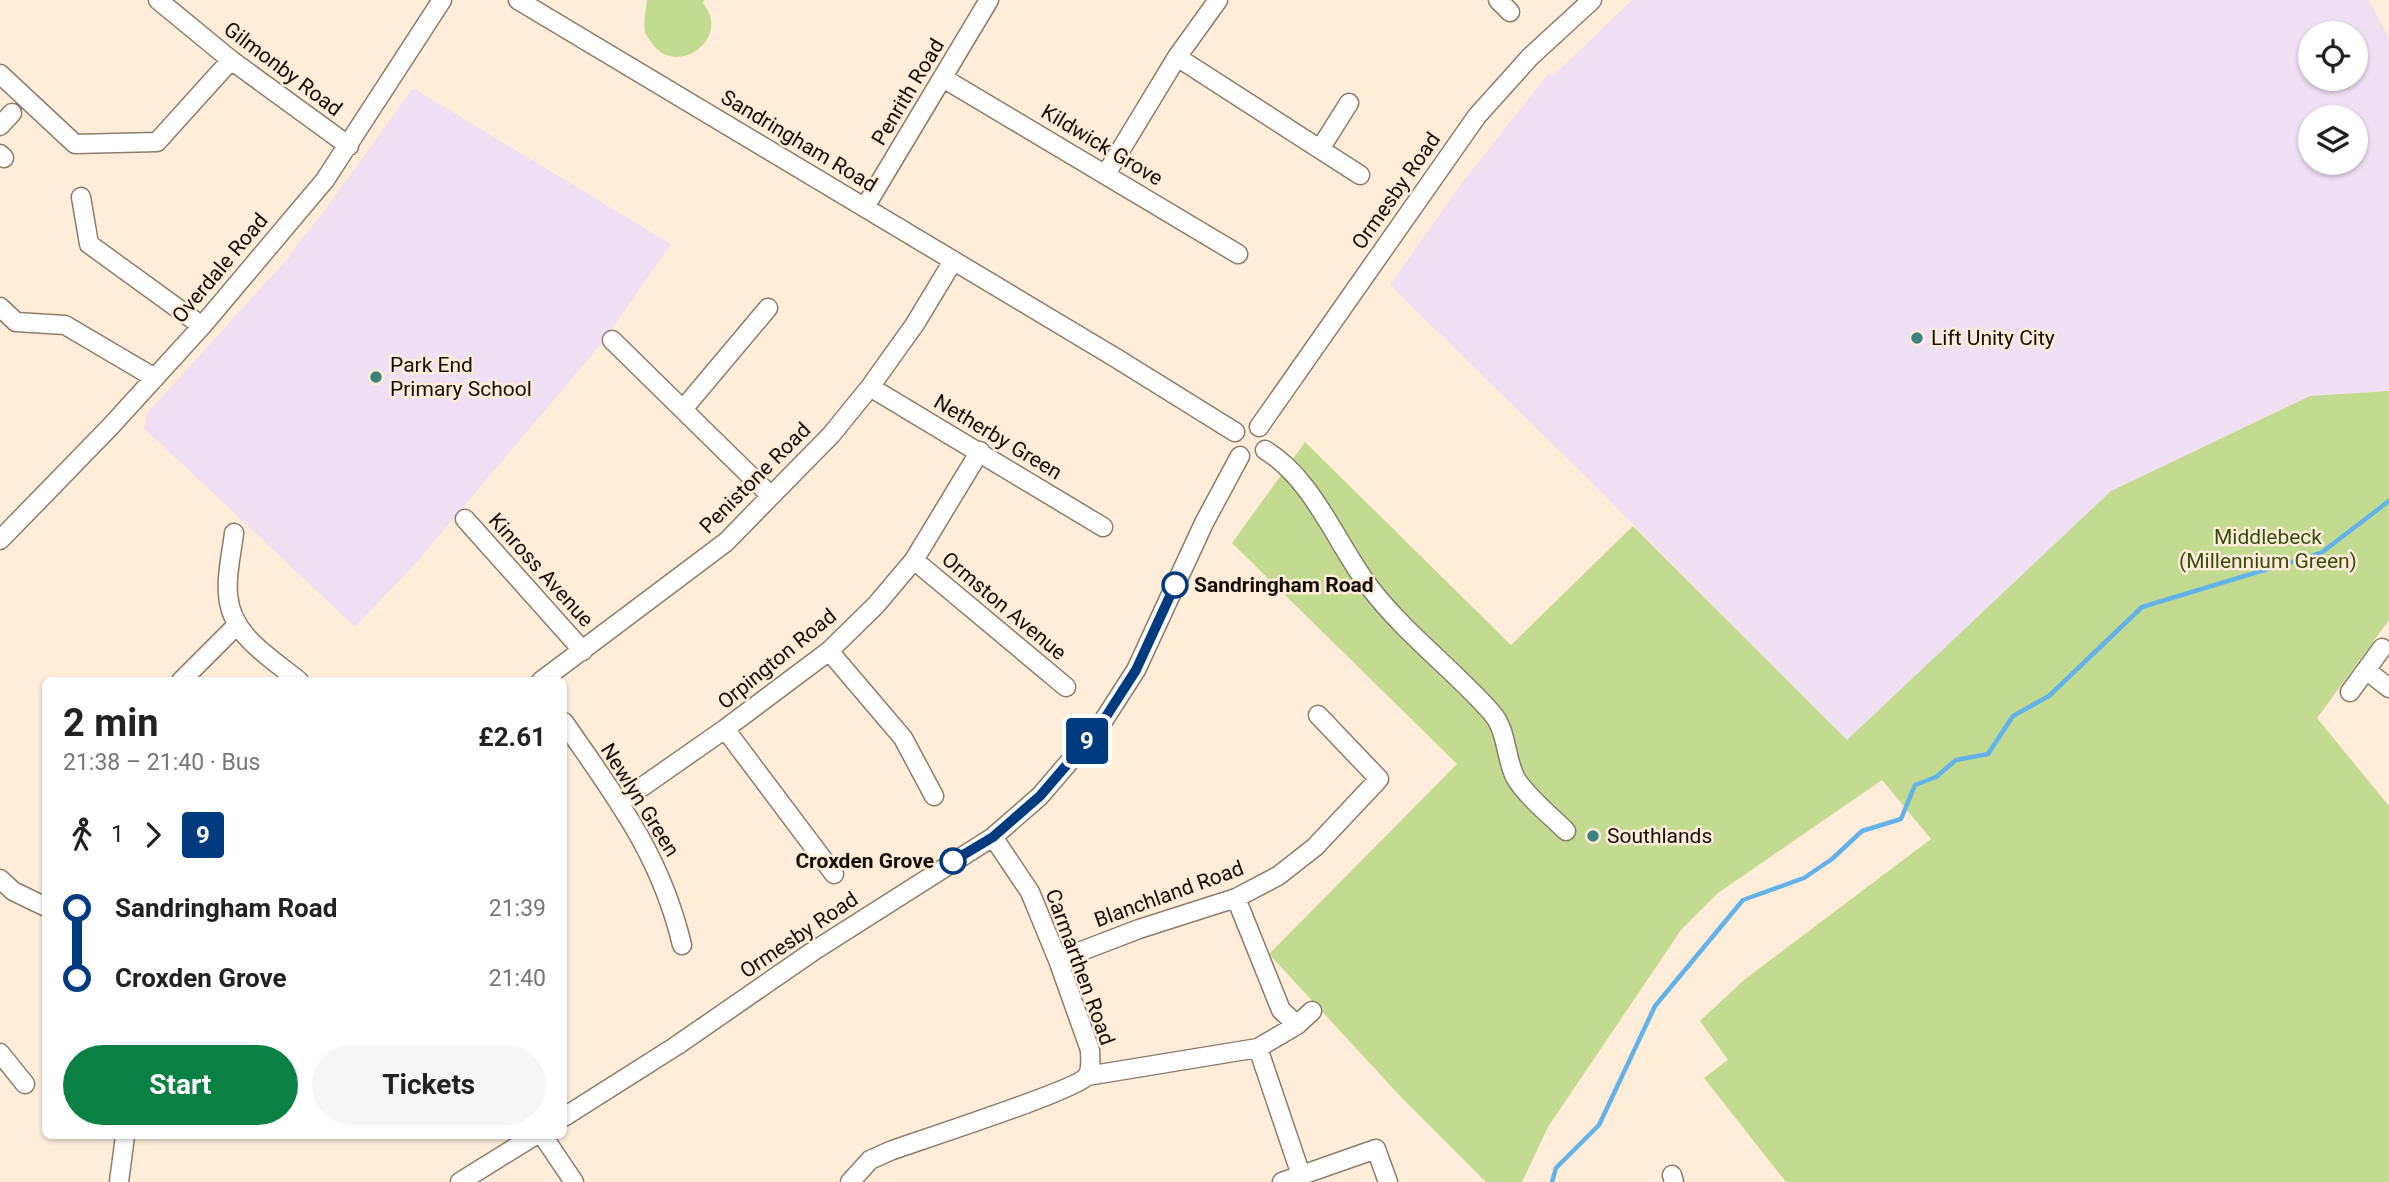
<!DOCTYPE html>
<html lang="en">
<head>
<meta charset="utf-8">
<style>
  body { margin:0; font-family:Roboto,sans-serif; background:#f6f6f6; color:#222; height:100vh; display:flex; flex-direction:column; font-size:26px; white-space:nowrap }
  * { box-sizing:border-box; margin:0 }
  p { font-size:23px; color:#767676 }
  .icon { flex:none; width:38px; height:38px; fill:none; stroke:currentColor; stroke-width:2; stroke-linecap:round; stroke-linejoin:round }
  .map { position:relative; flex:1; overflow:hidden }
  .drawer { position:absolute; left:42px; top:677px; width:525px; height:462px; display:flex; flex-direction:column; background:#fff; border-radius:10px; box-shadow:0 2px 5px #0004 }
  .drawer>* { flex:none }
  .badge { padding:0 14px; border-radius:5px; font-size:24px; line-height:46px }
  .tools { position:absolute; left:2298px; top:21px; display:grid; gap:14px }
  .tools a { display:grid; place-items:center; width:70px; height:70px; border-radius:50%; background:#fff; box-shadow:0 2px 5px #0004; font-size:35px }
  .map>.badge { position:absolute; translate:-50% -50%; box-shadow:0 0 0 4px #fff }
  .legs { display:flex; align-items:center; gap:10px; height:77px; padding:0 21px; font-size:23px }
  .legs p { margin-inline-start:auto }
  .headline { display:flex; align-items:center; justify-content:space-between; height:119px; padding:0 21px }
  h1 { font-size:38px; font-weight:700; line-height:52px }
  .action { display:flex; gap:14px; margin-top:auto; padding:14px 21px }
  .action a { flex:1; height:80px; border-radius:42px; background:#0b8043; color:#fff; font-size:28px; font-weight:700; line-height:80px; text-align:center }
  .action a+a { background:#f6f6f6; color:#222 }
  ul { padding:0 21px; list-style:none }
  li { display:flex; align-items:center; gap:24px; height:70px; font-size:26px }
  li i { display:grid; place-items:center; width:10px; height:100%; margin:0 9px; background:currentColor }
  li i::after { content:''; width:18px; height:18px; margin:-9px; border:5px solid; border-radius:50%; background:#fff }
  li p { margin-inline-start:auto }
  li:first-child i { background:linear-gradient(#0000 50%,currentColor 0) }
  li:last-child i { background:linear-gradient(currentColor 50%,#0000 0) }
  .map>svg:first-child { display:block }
  .education { fill:#efe0f4; fill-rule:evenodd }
  .green { fill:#c2db91 }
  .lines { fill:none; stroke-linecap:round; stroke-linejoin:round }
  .stream { stroke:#63b2ea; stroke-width:4.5 }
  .minor-casing { stroke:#8b7c6a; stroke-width:21 }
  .minor { stroke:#fff; stroke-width:18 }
  .line-1-casing { stroke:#fff; stroke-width:16 }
  .line-1 { stroke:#003b80; stroke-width:10 }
  .poi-dot { fill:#3c847e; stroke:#ffedda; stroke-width:2.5 }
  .stop-1-dot { fill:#fff; stroke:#003b80; stroke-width:3.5 }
  .labels { text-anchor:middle; stroke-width:5; stroke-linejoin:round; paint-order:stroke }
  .street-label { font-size:21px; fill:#140e08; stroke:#ffedda }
  .poi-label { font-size:21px; fill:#140e08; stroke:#ffedda; text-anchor:start }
  .park-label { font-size:21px; fill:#3a4b0e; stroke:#ffedda }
  .stop-label { font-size:21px; font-weight:bold; fill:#140e08; stroke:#ffedda; text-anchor:start }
</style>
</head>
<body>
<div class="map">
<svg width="2389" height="1182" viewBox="0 0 2389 1182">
  <rect width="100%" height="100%" fill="#ffedda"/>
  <!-- education -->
  <path class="education" d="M1632,0H2369L2389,38V391L2310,396L2111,491L1847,740L1580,471L1390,285L1461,184L1549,73L1553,76ZM2310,33H2356V79H2310ZM2310,117H2356V163H2310Z
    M413,88L671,244L602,343L416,563L355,627L144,428L148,412L290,256L289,255L324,211Z"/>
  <!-- green -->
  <path class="green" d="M647,0H704L703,3C733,40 674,79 651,42C650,41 646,34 645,33C643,23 646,10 647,0Z
    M2389,391V620L2317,718L2389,806V1182H1786L1704,1078L1728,1060L1700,1021L1744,980L1931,839L1882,780L1718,893L1681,930L1548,1127L1522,1182H1486L1401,1097L1269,954L1457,764L1232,543L1305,442L1511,645L1633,526L1847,740L2111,491L2310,396Z"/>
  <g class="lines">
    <!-- stream -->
    <path class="stream" d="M1552,1182L1556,1168L1599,1125L1655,1006L1743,900L1804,878L1832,859L1862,831L1901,819L1915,785L1936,777L1956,760L1988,754L2013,716L2049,696L2142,607L2321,553L2389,501"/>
    <defs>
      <path id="minor" d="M158,0L231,60L349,146
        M518,0L1116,358L1235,432
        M1498,0L1510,12
        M1177,57L1360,175
        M0,74L75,144L157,142L231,60
        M943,78L1238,254
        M0,126L12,113
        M1320,149L1349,103
        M0,154L4,158
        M1106,174L1177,57L1218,0
        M81,197L89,244L202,326
        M865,207L989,0
        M0,307L16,322L65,325L155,378
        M612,340L771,496
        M870,387L1103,527
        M684,408L768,308
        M1259,427L1477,116L1530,57L1592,0
        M1265,450C1312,478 1336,542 1368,585C1404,633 1452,668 1491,712C1507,729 1505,756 1515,777C1525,795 1551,816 1566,831
        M465,519L583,651
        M234,533C232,552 226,574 228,594C230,635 270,657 299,681
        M0,540L110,427L202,326L325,180L442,0
        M914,560L1066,687
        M829,651L903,738L934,796
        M2366,670L2389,688
        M181,681L237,625
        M541,681L726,542L771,496L831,435L870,387L915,324L953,261
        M2350,692L2382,648
        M564,722C616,798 660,853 682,945
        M725,729L834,874
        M619,803L725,729L829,651L876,605L914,560L980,451
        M0,879L13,891L46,907
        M1236,898L1281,1010L1297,1025
        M1058,960L1139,929L1236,898L1278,876L1315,847L1379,779L1318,715
        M1258,1048L1301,1175
        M0,1053L25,1084
        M1087,1076L1258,1048L1297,1025L1312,1011
        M564,1117L676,1046L812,952L993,837L1040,796L1100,726L1136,670L1204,523L1240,456
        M543,1136L574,1182
        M1672,1175L1674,1182
        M119,1182L125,1136
        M460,1182L534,1136
        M850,1182L870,1160L890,1151C917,1141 1077,1090 1087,1076C1092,1069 1090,1059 1090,1050L1058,960L1030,892L993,837
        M1282,1182L1376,1149L1388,1182"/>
    </defs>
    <!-- minor casing -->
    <use href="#minor" class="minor-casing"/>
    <!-- minor -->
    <use href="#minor" class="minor"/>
  </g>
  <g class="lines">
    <defs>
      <path id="line-1" d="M953,861L993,837L1040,796L1100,726L1136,670L1175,585"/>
    </defs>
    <!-- line-1 casing -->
    <use href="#line-1" class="line-1-casing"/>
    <!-- line-1 -->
    <use href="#line-1" class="line-1"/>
  </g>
  <!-- markers -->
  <g class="poi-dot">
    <circle cx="1917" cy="338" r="7"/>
    <circle cx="376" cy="377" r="7"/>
    <circle cx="1593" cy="836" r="7"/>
  </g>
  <g class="stop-1-dot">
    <circle cx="1175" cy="585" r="12"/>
    <circle cx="953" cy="861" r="12"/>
  </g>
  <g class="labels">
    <!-- street labels -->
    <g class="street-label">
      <text transform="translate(283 69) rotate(37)" y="7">Gilmonby Road</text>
      <text transform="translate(908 92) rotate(-59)" y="7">Penrith Road</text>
      <text transform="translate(799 141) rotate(31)" y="7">Sandringham Road</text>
      <text transform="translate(1102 145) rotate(31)" y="7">Kildwick Grove</text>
      <text transform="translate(1396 191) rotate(-55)" y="7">Ormesby Road</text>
      <text transform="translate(220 268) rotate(-50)" y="7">Overdale Road</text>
      <text transform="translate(998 437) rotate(31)" y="7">Netherby Green</text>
      <text transform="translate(755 478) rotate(-45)" y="7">Penistone Road</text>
      <text transform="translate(541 570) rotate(48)" y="7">Kinross Avenue</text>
      <text transform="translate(1004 606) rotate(40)" y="7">Ormston Avenue</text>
      <text transform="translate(777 659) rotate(-39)" y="7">Orpington Road</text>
      <text transform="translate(640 800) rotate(58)" y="7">Newlyn Green</text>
      <text transform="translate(1169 894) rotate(-20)" y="7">Blanchland Road</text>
      <text transform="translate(799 935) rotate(-34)" y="7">Ormesby Road</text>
      <text transform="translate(1080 967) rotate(70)" y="7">Carmarthen Road</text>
    </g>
    <!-- poi labels -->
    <g class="poi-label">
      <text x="1931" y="345">Lift Unity City</text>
      <text x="390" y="372">Park End<tspan x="390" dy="24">Primary School</tspan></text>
      <text x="1607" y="843">Southlands</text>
    </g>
    <!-- park labels -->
    <g class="park-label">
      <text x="2268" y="544">Middlebeck<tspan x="2268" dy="24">(Millennium Green)</tspan></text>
    </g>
    <!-- stop labels -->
    <g class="stop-label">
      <text x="1194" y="592">Sandringham Road</text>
      <text x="934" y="868" text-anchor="end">Croxden Grove</text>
    </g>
  </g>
</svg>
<div class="tools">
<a><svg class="icon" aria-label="locate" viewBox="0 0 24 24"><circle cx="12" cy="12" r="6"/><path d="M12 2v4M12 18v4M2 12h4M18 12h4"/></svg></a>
<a><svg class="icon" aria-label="layers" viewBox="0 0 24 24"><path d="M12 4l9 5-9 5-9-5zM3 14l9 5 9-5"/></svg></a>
</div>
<b class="badge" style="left:1087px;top:741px;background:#003b80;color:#fff">9</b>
<section class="drawer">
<div class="headline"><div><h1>2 min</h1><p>21:38 – 21:40 · Bus</p></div><b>£2.61</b></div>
<div class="legs"><svg class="icon" aria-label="walk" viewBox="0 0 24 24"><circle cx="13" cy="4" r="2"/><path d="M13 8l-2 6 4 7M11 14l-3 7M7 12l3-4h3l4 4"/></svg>1<svg class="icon" aria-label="forward" viewBox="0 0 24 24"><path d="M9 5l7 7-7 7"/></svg><b class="badge" style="background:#003b80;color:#fff">9</b></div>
<ul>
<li><i style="color:#003b80"></i><b>Sandringham Road</b><p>21:39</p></li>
<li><i style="color:#003b80"></i><b>Croxden Grove</b><p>21:40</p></li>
</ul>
<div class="action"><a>Start</a><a>Tickets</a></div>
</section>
</div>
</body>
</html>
